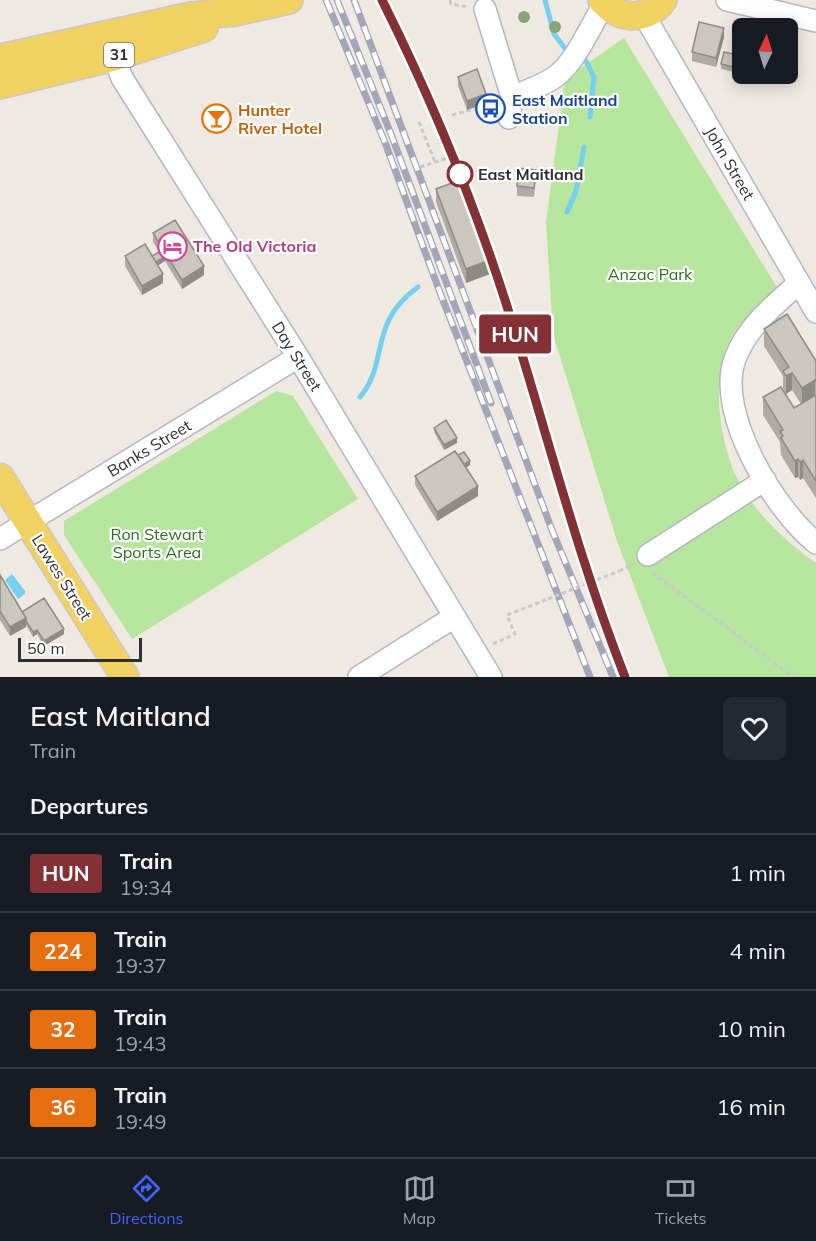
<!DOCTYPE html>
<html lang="en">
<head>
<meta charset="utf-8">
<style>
  body { margin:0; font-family:Mulish,sans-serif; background:#242831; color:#f1f3f6; height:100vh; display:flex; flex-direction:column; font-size:22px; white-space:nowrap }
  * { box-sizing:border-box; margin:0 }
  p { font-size:20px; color:#9ea1a6 }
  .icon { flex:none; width:33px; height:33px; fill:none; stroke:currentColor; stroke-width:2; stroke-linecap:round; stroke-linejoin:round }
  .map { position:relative; height:677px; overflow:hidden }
  .side { display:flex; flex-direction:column; background:#171b24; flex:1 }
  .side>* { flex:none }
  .badge { padding:0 12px; border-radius:4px; font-size:21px; line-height:39px }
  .needle { width:39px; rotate:4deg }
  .tools { position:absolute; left:732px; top:18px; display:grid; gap:12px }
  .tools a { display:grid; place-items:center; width:66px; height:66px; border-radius:9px; background:#171b24; box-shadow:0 3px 15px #0003; font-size:30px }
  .scale { position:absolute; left:18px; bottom:15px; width:124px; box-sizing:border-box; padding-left:6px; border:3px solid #2e2e2e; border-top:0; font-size:16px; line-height:21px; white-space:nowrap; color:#2e2e2e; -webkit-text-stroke:4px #fff; paint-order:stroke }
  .map>.badge { position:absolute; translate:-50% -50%; box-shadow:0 0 0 3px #fff }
  h2 { padding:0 30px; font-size:22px; line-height:54px }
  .round { display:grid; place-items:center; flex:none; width:63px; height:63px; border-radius:9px; background:#242831 }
  .head { display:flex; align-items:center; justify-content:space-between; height:102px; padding:0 30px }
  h1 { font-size:28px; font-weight:600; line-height:45px }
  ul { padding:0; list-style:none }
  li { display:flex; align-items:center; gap:18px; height:78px; padding:0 30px; border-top:2px solid #363941 }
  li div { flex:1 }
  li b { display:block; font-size:22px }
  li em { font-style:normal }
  li .badge { min-width:66px; font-weight:700; text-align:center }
  .menu { display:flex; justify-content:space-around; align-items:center; height:84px; border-top:2px solid #363941; background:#171b24; font-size:16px; color:#9ea1a6 }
  .menu a { display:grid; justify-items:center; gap:3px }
  .menu .on { color:#4264fb }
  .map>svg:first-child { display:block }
  .green { fill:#b6e59e }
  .water { fill:#75cff0 }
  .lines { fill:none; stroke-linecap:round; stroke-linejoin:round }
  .stream { stroke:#75cff0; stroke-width:5 }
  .minor-casing { stroke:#b4b7c1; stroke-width:24 }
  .major-casing { stroke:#c9c9c9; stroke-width:30 }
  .path { stroke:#c9c9c9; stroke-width:3; stroke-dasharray:4.5 3; stroke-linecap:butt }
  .minor { stroke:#fff; stroke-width:21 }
  .major { stroke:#f2d163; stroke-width:27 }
  .rail-casing { stroke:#a3a6b8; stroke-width:7 }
  .rail { stroke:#fff; stroke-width:4.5; stroke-dasharray:14; stroke-linecap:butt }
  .path-bridge { stroke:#c9c9c9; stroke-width:3; stroke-dasharray:4.5 3; stroke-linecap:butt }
  .tree { fill:#84a574 }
  .wall { fill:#afaba4 }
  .shaded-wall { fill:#8e8b86 }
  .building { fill:#cbc7bf; stroke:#8e8b86; stroke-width:1.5 }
  .line-casing { stroke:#fff; stroke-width:14 }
  .line { stroke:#833134; stroke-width:9 }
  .stop-dot { fill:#fff; stroke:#833134; stroke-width:3 }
  .labels { text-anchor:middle; stroke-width:4.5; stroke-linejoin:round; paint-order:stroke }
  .shield { fill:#fff; stroke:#6d6d6d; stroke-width:1.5 }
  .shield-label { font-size:15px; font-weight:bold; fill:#2e2e2e }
  .transit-label { font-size:16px; font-weight:bold; fill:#164399; stroke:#fff; text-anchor:start }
  .food-label { font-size:16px; font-weight:bold; fill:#c56008; stroke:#fff; text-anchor:start }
  .street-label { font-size:16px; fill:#2e2e2e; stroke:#fff }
  .stop-label { font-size:16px; font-weight:bold; fill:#2e2e2e; stroke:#fff; text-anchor:start }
  .hotel-label { font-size:16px; font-weight:bold; fill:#b23c85; stroke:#fff; text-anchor:start }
  .park-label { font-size:16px; fill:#2c6e1b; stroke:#fff }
</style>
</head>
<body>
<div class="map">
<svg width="816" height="677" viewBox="0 0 816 677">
  <rect width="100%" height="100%" fill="#efe9e1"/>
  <!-- green -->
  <path class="green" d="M624,38L778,289C761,304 743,318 731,338C710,376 719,442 738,480C754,512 787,543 816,563V677H669L617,541L553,334L546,222L565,79Z
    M276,391L293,396L358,499L132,639L64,535V521Z"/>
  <!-- water -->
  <path class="water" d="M12,574L25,591V594L18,599L5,580Z"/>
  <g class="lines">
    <!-- stream -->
    <path class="stream" d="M545,0L554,34L567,51
      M586,61L594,77L590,117
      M567,212L576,191L584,147
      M360,397C390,361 367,324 418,287"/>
    <defs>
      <path id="minor" d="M727,0L816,21
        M485,9L512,97L509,118
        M644,15L816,312
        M109,43L122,78L298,357L491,677
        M512,97C526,91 542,86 555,77C576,62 590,26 605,3
        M799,283C775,304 746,328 735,359C715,413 775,510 816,543
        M0,539L298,357
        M648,555L765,480
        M359,677L454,617"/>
      <path id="major" d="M602,0C619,20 647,22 663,0
        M0,58L191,16L235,12L289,0
        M0,85L114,57L204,28
        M0,477L125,677"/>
    </defs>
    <!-- minor casing -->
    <use href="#minor" class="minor-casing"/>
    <!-- major casing -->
    <use href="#major" class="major-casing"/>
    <!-- path -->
    <path class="path" d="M450,0L451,4L469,7
      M452,115L493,104
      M419,122L435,162
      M420,167L448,158
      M619,571L634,564
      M653,573L793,677
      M493,644L515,634L507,615L548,599"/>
    <!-- minor -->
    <use href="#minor" class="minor"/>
    <!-- major -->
    <use href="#major" class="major"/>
    <defs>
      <path id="rail" d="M326,0L386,145L439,290L590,677
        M337,0L391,134L491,403
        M354,0L552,530L613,677
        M382,0C430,96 470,195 504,297C545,424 576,553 625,677"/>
    </defs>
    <!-- rail casing -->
    <use href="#rail" class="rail-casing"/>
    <!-- rail -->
    <use href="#rail" class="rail"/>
    <!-- path-bridge -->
    <path class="path-bridge" d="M548,599L619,571"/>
  </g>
  <!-- trees -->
  <g class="tree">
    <circle cx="524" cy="17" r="6"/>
    <circle cx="555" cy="27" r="6"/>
  </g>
  <!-- wall -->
  <path class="wall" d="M742,30V52L735,51V46Z
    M724,37L716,67L692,61V52Z
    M742,56V74L721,69V64Z
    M458,77L486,103L467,110L458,86Z
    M536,179L534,197L517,196V186Z
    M436,189L490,274L466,283L436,202Z
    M153,233L204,275L182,289L165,261L158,265L163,283L142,295L125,266V256H152L159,252L153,242Z
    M764,329L816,361V498L803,478L800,480L798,477L795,478L781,455L780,442L763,415V397L794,408L801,404L792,390L786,394L783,388V376L764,346Z
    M434,428L457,443L444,450L434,432Z
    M458,456L470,465L466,468L478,496L437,521L415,485V476Z
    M0,575L22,612L64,634L44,646L37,634L33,637L26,625V627L10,636L0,620Z"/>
  <!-- shaded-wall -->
  <path class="shaded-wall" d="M724,28V37L716,67V58Z
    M486,94V103L467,110V101Z
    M165,256V261L154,268V263Z
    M490,260V274L466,283V269Z
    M204,266V275L182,289V280Z
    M163,274V283L142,295V286Z
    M792,373V390L786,394V376Z
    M815,380V398L802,406V388Z
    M457,438V443L444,450V445Z
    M798,459V477L795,478V461Z
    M803,460V478L800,480V462Z
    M470,461V465L463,469V464Z
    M478,486V496L437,521V512Z
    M26,618V627L10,636V627Z
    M64,629V634L44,646V641Z
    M37,630V634L33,637V632Z"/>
  <!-- building -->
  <path class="building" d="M699,22L724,28L716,58L692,52Z
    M740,29L742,30V48L735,46Z
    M724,52L742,56V69L721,64Z
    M477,69L486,94L467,101L458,77Z
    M518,168L536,170L534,188L517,186Z
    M460,180L490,260L466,269L436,189Z
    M175,220L204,266L182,280L153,233Z
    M145,244L163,274L142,286L125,256Z
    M161,251L165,256L156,262L152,256Z
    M787,314L816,361V382L815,380L802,388L792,373L786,376L783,371L789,367L764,329Z
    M781,387L794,408L816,395V481L803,460L800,462L798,459L795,461L781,438L783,436L780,431L783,430L763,397Z
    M446,420L457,438L444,445L434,428Z
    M455,451L478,486L437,512L415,476Z
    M464,452L470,461L464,464L458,455Z
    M0,575L26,618L10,627L0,611Z
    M44,598L64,629L44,641L37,630L33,632L26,621V618L22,612Z"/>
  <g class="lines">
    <defs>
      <path id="line" d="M382,0C430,96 471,195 504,297C545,424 576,553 625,677"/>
    </defs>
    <!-- line casing -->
    <use href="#line" class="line-casing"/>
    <!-- line -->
    <use href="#line" class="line"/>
  </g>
  <!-- icons -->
  <defs>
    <symbol id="bus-ring" viewBox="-11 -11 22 22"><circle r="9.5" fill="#fff" stroke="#1a4fb4" stroke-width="1.5"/><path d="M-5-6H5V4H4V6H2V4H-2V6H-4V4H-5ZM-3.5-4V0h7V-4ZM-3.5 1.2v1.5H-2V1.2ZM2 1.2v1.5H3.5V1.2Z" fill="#1a4fb4"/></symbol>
    <symbol id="bar-ring" viewBox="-11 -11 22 22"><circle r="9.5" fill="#fff" stroke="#e8710a" stroke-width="1.5"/><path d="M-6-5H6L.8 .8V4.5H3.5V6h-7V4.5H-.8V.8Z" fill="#e8710a"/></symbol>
    <symbol id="hotel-ring" viewBox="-11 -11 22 22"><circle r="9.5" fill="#fff" stroke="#d1479c" stroke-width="1.5"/><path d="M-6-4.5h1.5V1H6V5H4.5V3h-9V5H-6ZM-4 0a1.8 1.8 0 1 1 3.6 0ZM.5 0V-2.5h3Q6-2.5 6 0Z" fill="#d1479c"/></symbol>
  </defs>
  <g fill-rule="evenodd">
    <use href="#bus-ring" x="474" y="92" width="33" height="33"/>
    <use href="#bar-ring" x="200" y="102" width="33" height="33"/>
    <use href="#hotel-ring" x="156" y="230" width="33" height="33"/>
  </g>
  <!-- markers -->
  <circle class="stop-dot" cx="460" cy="174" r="12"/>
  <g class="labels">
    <!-- shield labels -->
    <rect class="shield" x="104" y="43" width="30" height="24" rx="4.5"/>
    <g class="shield-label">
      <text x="119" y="60">31</text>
    </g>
    <!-- transit labels -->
    <g class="transit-label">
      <text x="512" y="106">East Maitland<tspan x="512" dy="18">Station</tspan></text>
    </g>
    <!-- food labels -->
    <g class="food-label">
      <text x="238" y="116">Hunter<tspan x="238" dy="18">River Hotel</tspan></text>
    </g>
    <!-- street labels -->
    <g class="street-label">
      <text transform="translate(730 163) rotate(60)" y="6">John Street</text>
      <text transform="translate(297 356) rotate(58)" y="6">Day Street</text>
      <text transform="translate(149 448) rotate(-31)" y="6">Banks Street</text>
      <text transform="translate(62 577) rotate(58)" y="6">Lawes Street</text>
    </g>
    <!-- stop labels -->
    <g class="stop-label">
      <text x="478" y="180">East Maitland</text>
    </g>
    <!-- hotel labels -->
    <g class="hotel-label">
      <text x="193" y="252">The Old Victoria</text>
    </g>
    <!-- park labels -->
    <g class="park-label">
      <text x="650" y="280">Anzac Park</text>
      <text x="157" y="540">Ron Stewart<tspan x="157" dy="18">Sports Area</tspan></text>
    </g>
  </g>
</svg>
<div class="tools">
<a><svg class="needle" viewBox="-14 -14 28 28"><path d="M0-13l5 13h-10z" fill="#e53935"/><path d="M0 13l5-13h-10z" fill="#9ea1a6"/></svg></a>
</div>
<div class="scale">50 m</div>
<b class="badge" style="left:515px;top:334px;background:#833134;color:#fff">HUN</b>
</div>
<section class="side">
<div class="head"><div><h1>East Maitland</h1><p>Train</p></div><a class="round"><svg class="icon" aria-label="heart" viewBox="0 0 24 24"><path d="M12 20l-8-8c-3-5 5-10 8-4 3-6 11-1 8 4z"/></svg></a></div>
<h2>Departures</h2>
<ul>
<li><span class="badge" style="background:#833134;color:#fff">HUN</span><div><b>Train</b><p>19:34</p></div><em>1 min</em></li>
<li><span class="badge" style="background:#e56e0f;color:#fff">224</span><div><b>Train</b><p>19:37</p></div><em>4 min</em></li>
<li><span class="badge" style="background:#e56e0f;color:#fff">32</span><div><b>Train</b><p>19:43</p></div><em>10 min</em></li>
<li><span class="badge" style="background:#e56e0f;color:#fff">36</span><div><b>Train</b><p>19:49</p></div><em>16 min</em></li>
</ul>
</section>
<nav class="menu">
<a class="on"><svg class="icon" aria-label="directions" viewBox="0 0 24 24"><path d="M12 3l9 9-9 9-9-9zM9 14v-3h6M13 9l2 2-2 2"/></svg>Directions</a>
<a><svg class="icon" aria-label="map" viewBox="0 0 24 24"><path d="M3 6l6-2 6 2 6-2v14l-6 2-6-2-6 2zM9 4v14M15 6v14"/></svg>Map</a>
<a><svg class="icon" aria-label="tickets" viewBox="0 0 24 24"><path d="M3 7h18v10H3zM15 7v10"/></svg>Tickets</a>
</nav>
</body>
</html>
